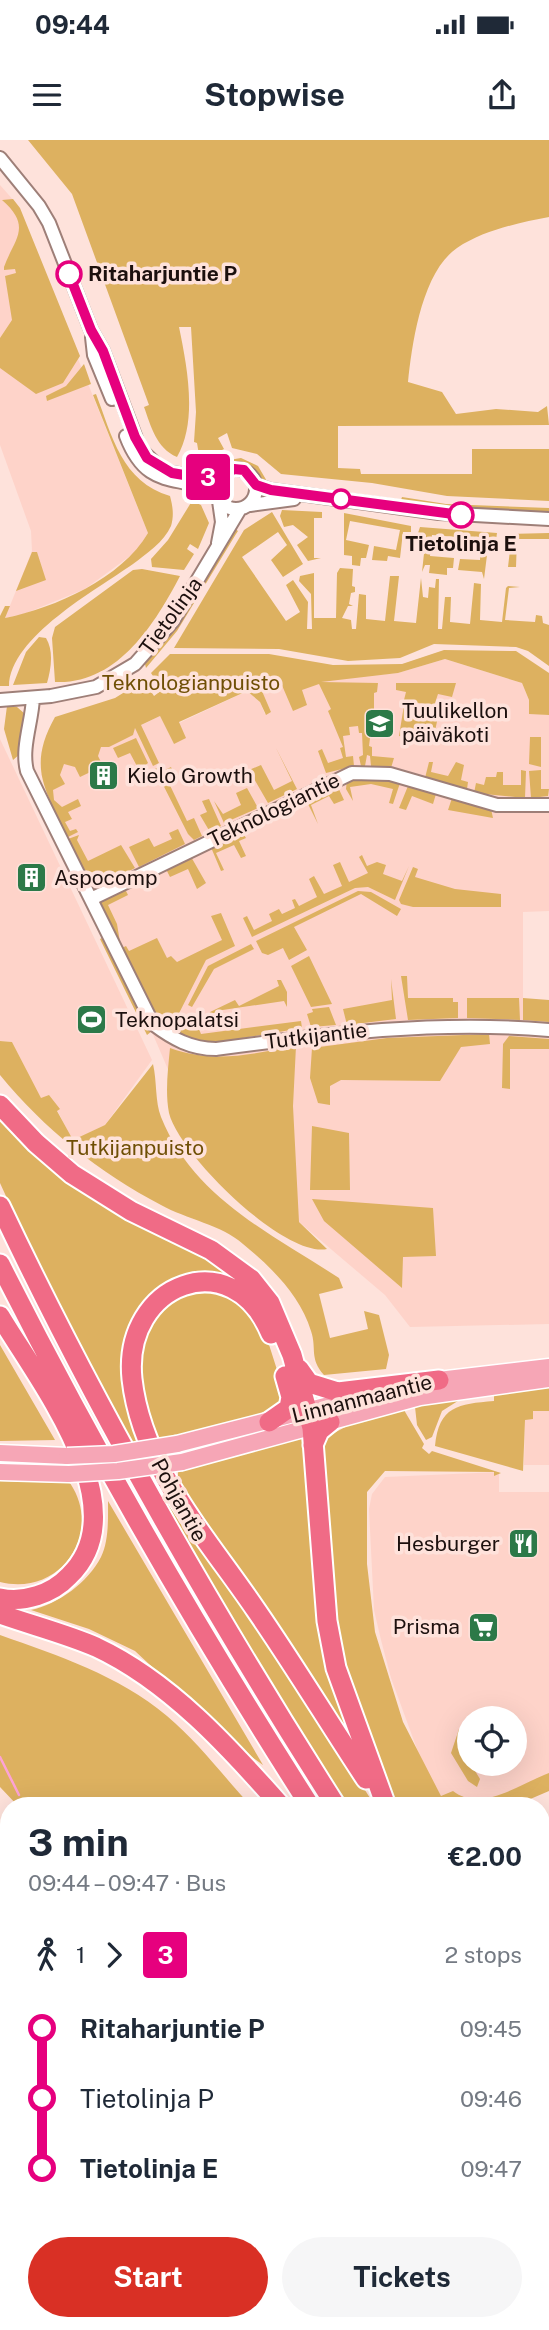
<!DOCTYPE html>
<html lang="en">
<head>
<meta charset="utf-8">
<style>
  body { margin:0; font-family:"Public Sans",sans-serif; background:#f6f6f7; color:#1f2937; height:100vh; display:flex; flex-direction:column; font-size:26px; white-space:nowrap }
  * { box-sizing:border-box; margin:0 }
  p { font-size:23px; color:#747a83 }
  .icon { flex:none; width:38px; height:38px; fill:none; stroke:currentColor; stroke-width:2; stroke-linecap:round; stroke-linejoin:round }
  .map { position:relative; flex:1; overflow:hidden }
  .drawer { position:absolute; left:0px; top:1657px; width:550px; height:534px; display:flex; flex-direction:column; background:#fff; border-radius:28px 28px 0 0; box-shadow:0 7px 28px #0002 }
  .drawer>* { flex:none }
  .badge { padding:0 14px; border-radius:5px; font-size:24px; line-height:46px }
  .buttons { position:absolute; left:457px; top:1566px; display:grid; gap:14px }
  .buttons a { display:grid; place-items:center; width:70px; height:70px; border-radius:50%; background:#fff; box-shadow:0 7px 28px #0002; font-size:35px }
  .map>.badge { position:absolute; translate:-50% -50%; box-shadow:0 0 0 4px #fff }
  .legs { display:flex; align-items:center; gap:10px; height:77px; padding:0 28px; font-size:23px }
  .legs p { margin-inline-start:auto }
  .head { display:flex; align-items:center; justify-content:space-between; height:119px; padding:0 28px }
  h1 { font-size:38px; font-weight:700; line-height:52px }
  .primary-button { display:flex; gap:14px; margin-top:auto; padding:14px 28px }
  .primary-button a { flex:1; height:80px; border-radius:42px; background:#d93025; color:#fff; font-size:28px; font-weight:700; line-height:80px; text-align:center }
  .primary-button a+a { background:#f6f6f7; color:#1f2937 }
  ul { padding:0 28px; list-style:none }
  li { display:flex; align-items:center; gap:24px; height:70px; font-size:26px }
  li i { display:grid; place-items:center; width:10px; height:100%; margin:0 9px; background:currentColor }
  li i::after { content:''; width:18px; height:18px; margin:-9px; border:5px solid; border-radius:50%; background:#fff }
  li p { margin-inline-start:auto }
  li:first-child i { background:linear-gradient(#0000 50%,currentColor 0) }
  li:last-child i { background:linear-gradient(currentColor 50%,#0000 0) }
  .status { display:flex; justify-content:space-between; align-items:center; height:49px; padding:0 35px; background:#fff; direction:ltr }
  .status svg { height:19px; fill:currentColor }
  header { display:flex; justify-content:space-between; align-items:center; height:91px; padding:0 28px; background:#fff; font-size:32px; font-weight:700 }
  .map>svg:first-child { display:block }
  .built { fill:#fed3c9; fill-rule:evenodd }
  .green { fill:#ddb160 }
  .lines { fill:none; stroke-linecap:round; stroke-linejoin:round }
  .stream { stroke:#fda3d5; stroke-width:2.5 }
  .minor-casing { stroke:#9e7f78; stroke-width:16 }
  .major-casing { stroke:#fff; stroke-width:19 }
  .highway-casing { stroke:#fff; stroke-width:23 }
  .minor { stroke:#fff; stroke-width:12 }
  .major { stroke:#f6a6b6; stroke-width:16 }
  .highway { stroke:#f06b86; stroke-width:19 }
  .major-bridge-casing { stroke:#fff; stroke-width:19; stroke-linecap:butt }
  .major-bridge { stroke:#f6a6b6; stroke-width:16 }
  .line-1-casing { stroke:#fff; stroke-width:16 }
  .line-1 { stroke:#e6007e; stroke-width:10 }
  .stop-1-dot { fill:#fff; stroke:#e6007e; stroke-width:3.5 }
  .labels { text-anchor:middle; stroke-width:7; stroke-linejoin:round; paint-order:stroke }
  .stop-label { font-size:21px; font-weight:bold; fill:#1c100e; stroke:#fee2db; text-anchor:start }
  .street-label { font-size:21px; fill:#1c100e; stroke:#fee2db }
  .park-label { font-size:21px; fill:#6f4f05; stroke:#fee2db }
  .poi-label { font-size:21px; fill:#1c100e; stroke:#fee2db; text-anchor:start }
</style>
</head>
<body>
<div class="status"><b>09:44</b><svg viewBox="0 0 49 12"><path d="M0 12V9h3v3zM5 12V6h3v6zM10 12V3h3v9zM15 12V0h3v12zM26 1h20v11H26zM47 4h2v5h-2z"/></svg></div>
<header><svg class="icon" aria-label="menu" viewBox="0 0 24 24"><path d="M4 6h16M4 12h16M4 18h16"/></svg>Stopwise<svg class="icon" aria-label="share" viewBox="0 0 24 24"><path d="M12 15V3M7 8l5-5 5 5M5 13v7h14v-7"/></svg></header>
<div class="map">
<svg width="549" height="2190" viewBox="0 0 549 2190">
  <rect width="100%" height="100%" fill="#fee2db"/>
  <!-- built -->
  <path class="built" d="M0,45L15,62L148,393L137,411L85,449L24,474L5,478L32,411L31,391L0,305Z
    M445,519L522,543L529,560L541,574L549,575V771L523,772V879L549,882V1184L410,1187L385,1155L299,1082L176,948L41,634L160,576L174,604L179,583L247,551L260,562L265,574L271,572L262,551L282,543L294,571L301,550L328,539L398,533Z
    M0,599L152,920L105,985L73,1001L57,970L41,959L12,902L0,901Z
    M525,1271H549V1325H524Z
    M499,1332V1352H549V1642L488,1666H446L421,1620L391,1538L381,1500L374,1470L369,1369L372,1354L385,1337ZM469,1578H514V1624H469Z"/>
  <!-- green -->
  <path class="green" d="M28,0H549V77C518,83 484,90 457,108C422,132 412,203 408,242L442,252L456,274L496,269L538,272L547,266L549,285L338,286V328L360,329L361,334H472V309H549V361L447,356L372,343L281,334L257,314L232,308L227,293L218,298L224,309L200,321L197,303L194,302L196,272L191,187H179C187,226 198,281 177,317C156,308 151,286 144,267L149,265L72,54Z
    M13,59L20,68L80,216L63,243L36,254L0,228V198L12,180L5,136L16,133L15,129L4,130V127C14,99 33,87 2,60Z
    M84,224L91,244L47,261L46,256L66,246Z
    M96,254C112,296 122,342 170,356C173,367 174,376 171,386C164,402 146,414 133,424C96,450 10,497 9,546H0V476L5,466H10L5,478C55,468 122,438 148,393L93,255Z
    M241,318L258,326L268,343L261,342L253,332L241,325L207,334L223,321Z
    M402,357L446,364L549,368V374L482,372L400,363Z
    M192,361L201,365L209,383L198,409L190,404L187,409L194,414L184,430L152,427L151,419L168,400Z
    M282,370L322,372V378H314V418H321L308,421L297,405L308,397L293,385L284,387L280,376Z
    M272,372L303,424L283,437L271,420L287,405L278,392L242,417L286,481L300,472L286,445L293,440L308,462L307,489H312L311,454L299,441L300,436L314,433V478H336L337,433L340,428L353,429L352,446L355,447V452L351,453L349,464L353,466H348L342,478L351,480L352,489H356L359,454L366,455V479L385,481L390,436H399L394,481L416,483L421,438L423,457L428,458L429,447L435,448L436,439H439L438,489H442L445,457H451L450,482L470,484L474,443L481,444L480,480L502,482L506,448L508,446L520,447L509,448L505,480L535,482L536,475L542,476L543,483L549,485V526L528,511L516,507L434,504L400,518L348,521L279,509L174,508L244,390Z
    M344,373L411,386V392H403L400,418L388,416L387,421L372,420L374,406L396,410L400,390L350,381L346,400L369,405L366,418H361L360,426L352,425V416L344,415Z
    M420,387L497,393L496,400L489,399L484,439L482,432L458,430L460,419L480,420L481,399L432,395L430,416L454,418L453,428H447V435L429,433L430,425H425L422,432L426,395L418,393Z
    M234,388L238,391L236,394L177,491L146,528L145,524L182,477Z
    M549,393V399H517L516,427H508L511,401L504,399L505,394Z
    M32,412H37L46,440L16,451Z
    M142,429L180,436C155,484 117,545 55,542L52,498L55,487L133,430Z
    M39,497L46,498C54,511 51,529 47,543L13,545L26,512Z
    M444,510L516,511L549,533V575L529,574V560L522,543L445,519L398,533L321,542L378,543L377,552L374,553V589L371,590L369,606L372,607V616L394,618L391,628L371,626L370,616L367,615L365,626H361L359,617L363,615L362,593H359L358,586L349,587L350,595L343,596L346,617L353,616L354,626L326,633L318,611L322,609L328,623L343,618L340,608L343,607L328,571L331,569L319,544L302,550L307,565L293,571L281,543L262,551L271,572L266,575L260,562L247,551L179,582L186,598L174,604L160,576L141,585L159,623L153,626L135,588L133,595L109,607H101L98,616L103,626L80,637L75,627L64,624L60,635L65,644L53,650L54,660L62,667L78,659L81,666L68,672L72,679L65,682L70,691L76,689L78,692L68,697C45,650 27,627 55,577L115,558L144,540L154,556L162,550L151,533L170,514H269L333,525L402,524Z
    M396,543H456L452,557L438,554L434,566L404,560L406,552L396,550Z
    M404,565L428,569V574L431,570L439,572L435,591L429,590L425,601L399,596Z
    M7,566L17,567L25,574L20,614L13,620L4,589Z
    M530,597H541V627L529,624Z
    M136,598L148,623L139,630L130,613L118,618L113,608Z
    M276,608L297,649L268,663L249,630L261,625L274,650L292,641Z
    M429,622H433L431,632L448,636L456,622L464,625L461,640L468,642L467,649L425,638Z
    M160,626L163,631L171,627L173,632L166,637L187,681L194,678L202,696L194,700L188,694L155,629Z
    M521,630L526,631L525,658L474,653L476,643L484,645L486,637H496L497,632H503V645H521Z
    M541,630V649H549L548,656L531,658L529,631Z
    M377,637L400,643L393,664L389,663L393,649L371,644L350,647L353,661L346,649L347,639Z
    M337,645L344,660L334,664L329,656L311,665L318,684L306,660Z
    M408,646L436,654L433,664L412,656L406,670L399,668Z
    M247,648L258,668L224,683L214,661L223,674L241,665L236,653Z
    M452,658L491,669L493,678L448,670Z
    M209,659L221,686L210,692L200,675L207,672L202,661Z
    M178,689L185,704L139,727L129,707L149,698L154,707L172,699L169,693Z
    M242,692L246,698L239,701L246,716L241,718L234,705L216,713L224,730L221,731L210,705Z
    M79,695L77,700L88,721L121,705L135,728L114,739L84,730L68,699Z
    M190,715L206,743L197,749L188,729L170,737L165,727Z
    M362,715L367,726L377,722L386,725L383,734L402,741L409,726L395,760L368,747L355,748L252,797L243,778L247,776L254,790L272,781L269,774L279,769L282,774L295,768L292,760L295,759L299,766L317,757L309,739L314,736L324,754L342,746L333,725L340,722L349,742L368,733L359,717Z
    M413,727L418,729L415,737L455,749L501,754V767H413L401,764L399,760Z
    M124,747L128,755L108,765L117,784L120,802L100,761Z
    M358,751L371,752L401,769L397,776L361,754L294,787L307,810L289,820L283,808L268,815L262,813L256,801Z
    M221,773L235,806L206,820L171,889L157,877L122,808L126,806L129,811L157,798L167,818L171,816L177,822L222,800L211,776Z
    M104,797L152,891L147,895L100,799Z
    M251,804L254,809L214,829L192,867L188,865L208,826Z
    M309,816L332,864L311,867L291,826Z
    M401,836H407L408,858H453V862H458V878L408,880Z
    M391,839L396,879L347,885L343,869L392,860Z
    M277,840H281L287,852V867L284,861L216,871L217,877L209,875L210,872L235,860L239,866L279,846Z
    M467,858H519L520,880L467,878Z
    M523,858L549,860V882L523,880Z
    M329,867L336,885L311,887L307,874L313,872L312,869Z
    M193,875L201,894L301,881L302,888L214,903L192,900L175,891L181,880Z
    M489,894L490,904L461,907L440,941L341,940L330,946V965L318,963L310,938L312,908L387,898Z
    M509,896L549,899V909H510V949L502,948L503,904Z
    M0,901L12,902L41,958L49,955L60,969L57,971L73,1000L105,985L153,924C157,941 155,962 161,977C193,1057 271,1094 339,1138L343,1148L319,1154L330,1198L368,1189L364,1171L379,1175L389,1215L386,1229L324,1235C309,1218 317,1209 311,1191C300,1155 271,1127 243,1104C222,1085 186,1079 161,1065C100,1033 44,989 0,935Z
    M296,906L293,966L299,1082L327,1109C284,1118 179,1014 169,973C165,952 168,929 170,908C215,924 250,914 296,906Z
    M0,972L33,1006L249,1141H221L149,1163L134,1267L254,1473L375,1666H346L283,1567L158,1355L41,1133L0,1043Z
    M312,986L349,993L350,1050H310Z
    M312,1059L433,1068L436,1116L403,1117L402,1148L324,1081Z
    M206,1148L238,1157L264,1189L286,1258L266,1274L153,1302L137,1238L139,1204L163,1161Z
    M0,1205L55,1300H56L0,1301Z
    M549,1246V1271H533V1279L525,1280L523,1331L435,1306C439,1266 458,1264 494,1261V1255Z
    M461,1259L442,1271L432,1297L426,1300L417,1285L415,1267L435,1261Z
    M404,1270L424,1304L422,1308L429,1314L432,1311L501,1333L494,1336V1332L385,1331L367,1352V1424L375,1492L403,1582L441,1656L453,1651C481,1673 520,1644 549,1633V1651L514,1666H391L339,1525L319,1301L349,1285Z
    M306,1297L318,1443L362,1623L172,1342L178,1339V1331L188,1328Z
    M0,1341L70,1343C104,1394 60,1457 0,1442Z
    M108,1361L263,1625L238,1607L135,1511L89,1489L31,1470C59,1464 88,1442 101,1417C109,1401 108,1378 108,1361Z
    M0,1495C59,1516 118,1535 167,1576C198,1602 224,1637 251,1666H18L0,1647Z
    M459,1589L466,1599C463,1616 473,1627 480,1639L477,1647L468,1641L451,1613Z
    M0,1699L9,1704V1778H0Z
    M549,1703V1867L541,1853V1704Z
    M0,2057H9V2112H0Z
    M541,2069L549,2081V2190H413V2182H541Z"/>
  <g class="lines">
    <!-- stream -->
    <path class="stream" d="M0,1617L19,1655"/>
    <defs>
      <path id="minor" d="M0,18L39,66L49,83L91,190L103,211L140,309L159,327L172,333L202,338L221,336
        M92,197L94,215L112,259
        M126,296C149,356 182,330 217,356
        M216 349a20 20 0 1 1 40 0a20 20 0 1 1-40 0Z
        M256,345L271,350L439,373L549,379
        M250,365L294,359
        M218,403L222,382L219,361
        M33,558C32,582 21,608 27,631L153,884C173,899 191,909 216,909C329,894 434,880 549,890
        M0,560L51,556L96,547L135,524L173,481L240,369
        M91,759L352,633L390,634L497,665H549
        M0,1889H9
        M0,2011L9,2012
        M0,2165H9
        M48,2190V2182
        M150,2190V2182"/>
      <path id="major" d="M430,1241L549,1227
        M177,1304L364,1256
        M0,1313L67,1316
        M182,1322L420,1257L549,1239
        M0,1332L69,1334"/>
      <path id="highway" d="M0,965L36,1003L72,1034L131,1071L211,1110L251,1139L270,1163L292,1215L312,1288L327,1481L336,1528L386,1666
        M0,1066C98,1273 213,1473 336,1666
        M0,1124C93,1309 198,1491 310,1666
        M0,1176C38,1240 140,1368 69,1436C52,1454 24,1463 0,1458
        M271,1194C233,1101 122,1143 132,1239C142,1328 208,1399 256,1470C294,1525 329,1583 366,1639
        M299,1229L309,1243L338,1252L439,1240
        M269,1282L289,1268L291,1257L285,1236
        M313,1305L319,1291L330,1282
        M0,1474C31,1485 66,1494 96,1507C169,1541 229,1607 281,1666
        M541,1920L548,1938
        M541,1975L549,1987
        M541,2014L549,2026"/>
    </defs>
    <!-- minor casing -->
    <use href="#minor" class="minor-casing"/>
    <!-- major casing -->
    <use href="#major" class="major-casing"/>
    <!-- highway casing -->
    <use href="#highway" class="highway-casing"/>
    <!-- minor -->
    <use href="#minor" class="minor"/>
    <!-- major -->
    <use href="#major" class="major"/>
    <!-- highway -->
    <use href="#highway" class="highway"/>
    <defs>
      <path id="major-bridge" d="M67,1316L114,1314L177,1304
        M69,1334L118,1331L182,1322"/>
    </defs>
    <!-- major-bridge casing -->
    <use href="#major-bridge" class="major-bridge-casing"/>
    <!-- major-bridge -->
    <use href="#major-bridge" class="major-bridge"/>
  </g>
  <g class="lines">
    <defs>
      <path id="line-1" d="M69,134L91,190L103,211L135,297L147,318L172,333L202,338L221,336L234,329L244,330L256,345L271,350L461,375"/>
    </defs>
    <!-- line-1 casing -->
    <use href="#line-1" class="line-1-casing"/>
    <!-- line-1 -->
    <use href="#line-1" class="line-1"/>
  </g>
  <!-- icons -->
  <defs>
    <symbol id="school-square" viewBox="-11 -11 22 22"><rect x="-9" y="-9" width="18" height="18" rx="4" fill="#2c7948" stroke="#fee2db"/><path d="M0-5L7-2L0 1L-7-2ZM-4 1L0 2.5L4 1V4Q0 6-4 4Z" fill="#fff"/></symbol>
    <symbol id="building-square" viewBox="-11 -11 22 22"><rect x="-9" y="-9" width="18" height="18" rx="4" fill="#2c7948" stroke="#fee2db"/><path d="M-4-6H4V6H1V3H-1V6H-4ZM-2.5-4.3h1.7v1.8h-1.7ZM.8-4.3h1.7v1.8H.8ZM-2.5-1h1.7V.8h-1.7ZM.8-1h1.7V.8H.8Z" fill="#fff"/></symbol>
    <symbol id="stadium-square" viewBox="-11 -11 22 22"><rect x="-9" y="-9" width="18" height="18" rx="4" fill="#2c7948" stroke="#fee2db"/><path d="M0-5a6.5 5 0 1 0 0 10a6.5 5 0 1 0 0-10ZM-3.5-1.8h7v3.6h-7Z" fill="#fff"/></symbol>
    <symbol id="restaurant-square" viewBox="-11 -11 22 22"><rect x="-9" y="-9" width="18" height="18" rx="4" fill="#2c7948" stroke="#fee2db"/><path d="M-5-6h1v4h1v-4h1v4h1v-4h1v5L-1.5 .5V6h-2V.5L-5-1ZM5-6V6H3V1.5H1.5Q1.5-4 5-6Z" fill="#fff"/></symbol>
    <symbol id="supermarket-square" viewBox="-11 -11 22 22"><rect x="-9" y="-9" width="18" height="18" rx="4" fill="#2c7948" stroke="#fee2db"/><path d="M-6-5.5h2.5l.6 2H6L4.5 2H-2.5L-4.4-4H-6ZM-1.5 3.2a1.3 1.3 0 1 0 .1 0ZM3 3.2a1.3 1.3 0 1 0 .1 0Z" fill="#fff"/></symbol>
  </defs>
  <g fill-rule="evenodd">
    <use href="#school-square" x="362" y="566" width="35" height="35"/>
    <use href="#building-square" x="86" y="618" width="35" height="35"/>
    <use href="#building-square" x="14" y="720" width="35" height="35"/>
    <use href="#stadium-square" x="74" y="862" width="35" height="35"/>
    <use href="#restaurant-square" x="506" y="1386" width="35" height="35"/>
    <use href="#supermarket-square" x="466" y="1470" width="35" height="35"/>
  </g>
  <!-- markers -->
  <g class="stop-1-dot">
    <circle cx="69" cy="134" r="12"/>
    <circle cx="341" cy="359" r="9"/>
    <circle cx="461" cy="375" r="12"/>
  </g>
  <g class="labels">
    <!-- stop labels -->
    <g class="stop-label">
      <text x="88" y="141">Ritaharjuntie P</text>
      <text x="461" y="411" text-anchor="middle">Tietolinja E</text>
    </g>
    <!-- street labels -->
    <g class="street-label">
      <text transform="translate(171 476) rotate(-54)" y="7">Tietolinja</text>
      <text transform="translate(274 670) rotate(-26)" y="7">Teknologiantie</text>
      <text transform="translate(316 896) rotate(-7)" y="7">Tutkijantie</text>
      <text transform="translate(362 1259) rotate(-14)" y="7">Linnanmaantie</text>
      <text transform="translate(179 1360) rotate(61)" y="7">Pohjantie</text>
    </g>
    <!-- park labels -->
    <g class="park-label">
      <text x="191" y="550">Teknologianpuisto</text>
      <text x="135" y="1015">Tutkijanpuisto</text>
    </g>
    <!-- poi labels -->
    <g class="poi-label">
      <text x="402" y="578">Tuulikellon<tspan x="402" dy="24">päiväkoti</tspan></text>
      <text x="127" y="643">Kielo Growth</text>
      <text x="54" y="745">Aspocomp</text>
      <text x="115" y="887">Teknopalatsi</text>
      <text x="500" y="1411" text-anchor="end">Hesburger</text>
      <text x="460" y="1494" text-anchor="end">Prisma</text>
    </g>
  </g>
</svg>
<div class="buttons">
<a><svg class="icon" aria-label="locate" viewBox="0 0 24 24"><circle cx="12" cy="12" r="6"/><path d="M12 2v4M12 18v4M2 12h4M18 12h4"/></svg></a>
</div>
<b class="badge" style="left:208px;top:337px;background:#e6007e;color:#fff">3</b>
<section class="drawer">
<div class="head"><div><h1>3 min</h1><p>09:44 – 09:47 · Bus</p></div><b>€2.00</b></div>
<div class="legs"><svg class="icon" aria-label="walk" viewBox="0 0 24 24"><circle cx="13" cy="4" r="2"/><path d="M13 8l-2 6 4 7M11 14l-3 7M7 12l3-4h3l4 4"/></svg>1<svg class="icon" aria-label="forward" viewBox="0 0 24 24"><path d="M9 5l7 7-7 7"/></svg><b class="badge" style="background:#e6007e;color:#fff">3</b><p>2 stops</p></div>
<ul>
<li><i style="color:#e6007e"></i><b>Ritaharjuntie P</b><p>09:45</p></li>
<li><i style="color:#e6007e"></i><span>Tietolinja P</span><p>09:46</p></li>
<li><i style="color:#e6007e"></i><b>Tietolinja E</b><p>09:47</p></li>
</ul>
<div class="primary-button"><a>Start</a><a>Tickets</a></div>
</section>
</div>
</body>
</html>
